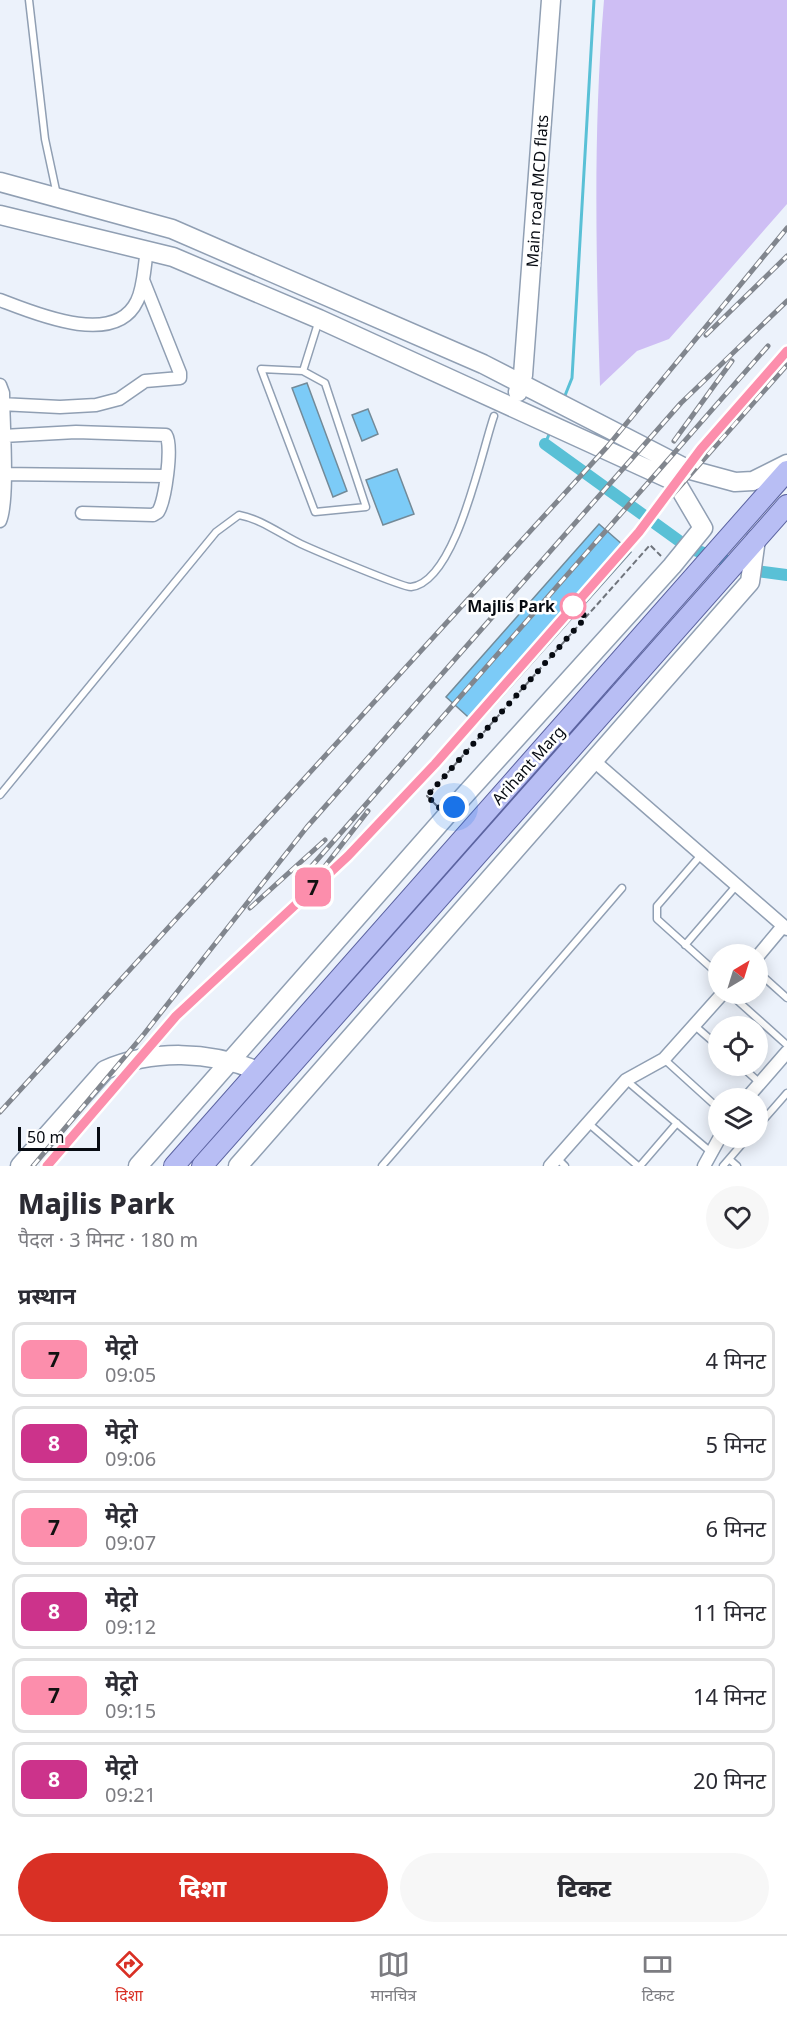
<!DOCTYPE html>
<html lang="hi">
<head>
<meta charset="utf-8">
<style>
  body { margin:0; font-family:"Noto Sans","Noto Sans Devanagari",sans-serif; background:#f7f7f7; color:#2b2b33; height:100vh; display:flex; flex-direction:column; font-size:22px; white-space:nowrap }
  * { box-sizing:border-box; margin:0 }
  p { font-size:20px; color:#7c7c81 }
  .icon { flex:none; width:33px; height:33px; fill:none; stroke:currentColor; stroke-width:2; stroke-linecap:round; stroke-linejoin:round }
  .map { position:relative; height:1166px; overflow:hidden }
  .panel { display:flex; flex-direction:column; background:#fff; flex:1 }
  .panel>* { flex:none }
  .badge { padding:0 12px; border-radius:9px; font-size:21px; line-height:39px }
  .needle { width:39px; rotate:38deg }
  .controls { position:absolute; left:708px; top:944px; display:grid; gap:12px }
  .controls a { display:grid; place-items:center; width:60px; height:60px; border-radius:50%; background:#fff; box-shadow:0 3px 15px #0003; font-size:30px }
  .scale { position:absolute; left:18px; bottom:15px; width:82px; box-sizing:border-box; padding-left:6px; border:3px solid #070b12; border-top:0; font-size:16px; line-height:21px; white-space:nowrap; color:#070b12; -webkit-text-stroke:4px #fff; paint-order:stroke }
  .you { position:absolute; width:30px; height:30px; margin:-15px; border:4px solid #fff; border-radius:50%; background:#1a73e8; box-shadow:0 0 0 9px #1a73e833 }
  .map>.badge { position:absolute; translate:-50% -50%; box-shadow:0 0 0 3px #fff }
  h2 { padding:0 18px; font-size:22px; line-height:54px }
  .round { display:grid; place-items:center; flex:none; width:63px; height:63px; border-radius:32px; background:#f7f7f7 }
  .summary { display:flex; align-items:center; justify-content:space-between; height:102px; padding:0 18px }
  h1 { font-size:28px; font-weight:800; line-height:45px }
  .cta { display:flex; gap:12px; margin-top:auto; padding:12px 18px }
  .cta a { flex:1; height:69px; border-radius:36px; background:#d93025; color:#fff; font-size:24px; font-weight:800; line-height:69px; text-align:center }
  .cta a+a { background:#f7f7f7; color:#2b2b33 }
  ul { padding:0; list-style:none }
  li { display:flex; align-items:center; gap:18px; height:75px; margin:0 12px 9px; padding:0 6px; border:3px solid #e1e1e2; border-radius:12px }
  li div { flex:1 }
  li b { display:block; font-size:22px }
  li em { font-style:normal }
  li .badge { min-width:66px; font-weight:700; text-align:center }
  .menu { display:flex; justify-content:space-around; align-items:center; height:84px; border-top:2px solid #e1e1e2; background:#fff; font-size:16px; color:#7c7c81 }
  .menu a { display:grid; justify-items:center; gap:3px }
  .menu .selected { color:#d93025 }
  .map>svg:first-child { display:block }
  .green { fill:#cebef4 }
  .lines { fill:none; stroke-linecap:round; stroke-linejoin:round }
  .stream { stroke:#59c0d6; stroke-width:3 }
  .canal { stroke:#59c0d6; stroke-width:12 }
  .building { fill:#7ccbf7; stroke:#738a98; stroke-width:1.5 }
  .lane-casing { stroke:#909fb3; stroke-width:9 }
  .street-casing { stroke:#909fb3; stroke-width:15 }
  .secondary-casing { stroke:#909fb3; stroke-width:21 }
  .primary-casing { stroke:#5b63a0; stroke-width:22 }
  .path { stroke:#6f747c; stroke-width:2; stroke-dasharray:6 3; stroke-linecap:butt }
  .lane { stroke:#fff; stroke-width:6 }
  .street { stroke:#fff; stroke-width:12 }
  .secondary { stroke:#fff; stroke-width:18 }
  .primary { stroke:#b8bef4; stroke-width:20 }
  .rail-casing { stroke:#81868e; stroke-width:5 }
  .rail { stroke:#fff; stroke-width:3; stroke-dasharray:9; stroke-linecap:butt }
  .line-casing { stroke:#fff; stroke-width:14 }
  .line { stroke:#fc8eac; stroke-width:9 }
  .walk { stroke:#070b12; stroke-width:6; stroke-dasharray:0 10.8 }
  .stop-dot { fill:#fff; stroke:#fc8eac; stroke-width:3 }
  .labels { text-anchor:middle; stroke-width:5; stroke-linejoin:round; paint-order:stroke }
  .street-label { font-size:16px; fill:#070b12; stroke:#fff }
  .stop-label { font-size:16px; font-weight:bold; fill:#070b12; stroke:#fff; text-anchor:end }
</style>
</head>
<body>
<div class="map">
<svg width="787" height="1166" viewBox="0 0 787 1166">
  <rect width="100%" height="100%" fill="#ecf2fb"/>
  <!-- green -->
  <path class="green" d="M604,0H787V204L669,339L637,351L600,386C596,257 593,129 604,0Z"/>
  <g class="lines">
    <!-- stream -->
    <path class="stream" d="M564,398L572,378L594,0
      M545,444L550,432"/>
    <!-- canal -->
    <path class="canal" d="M545,444L689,548L756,571L787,575"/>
  </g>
  <!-- building -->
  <path class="building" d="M307,383L347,491L333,497L292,388Z
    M368,409L378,434L362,441L352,415Z
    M397,469L414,514L383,525L366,480Z
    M599,524L631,552L477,725L446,697Z"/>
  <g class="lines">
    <defs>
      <path id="lane" d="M29,0L45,139L57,195
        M303,371L261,369L315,512L366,507L325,383L303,371L319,320
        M0,795L216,532L239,515C261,519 280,534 301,544C314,550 404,588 411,587C456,582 481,453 494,416
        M701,855L657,906V919L718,974
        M685,945L736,886
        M758,972L787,998
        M729,993L787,1045
        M695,1026L718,1046
        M664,1059L718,1108
        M740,1065L760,1083
        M627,1081L712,1153
        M588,1123L638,1166
        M758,1126L787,1093
        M557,1158L565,1166
        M729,1159L737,1166
        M382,1166L622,888
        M640,1166L677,1123
        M723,1166L748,1137"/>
      <path id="street" d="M0,300C34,313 115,348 137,301C144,287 144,267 147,251
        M0,385L3,393C3,421 9,500 0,521
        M0,404L60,407L96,405L119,399L145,381L180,378V373L143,280
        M3,436L76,432L166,435C173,446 165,501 158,512L153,515L82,513
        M0,474L166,476
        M594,761L787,929
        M758,956L783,926
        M747,1098L787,1052
        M550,1166L626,1080L664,1059L723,993
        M704,1166L720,1137"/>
      <path id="secondary" d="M0,182L172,229L483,364L687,469L735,482L753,481L787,464
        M0,215L173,257L319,319L676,482L703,528L672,566L454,807L138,1166
        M518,392L523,375L551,0
        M20,1166L105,1070C153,1049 210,1051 258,1071
        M238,1166L750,582L756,539"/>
      <path id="primary" d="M174,1166L787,471
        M202,1166L787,505"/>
    </defs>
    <!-- lane casing -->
    <use href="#lane" class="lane-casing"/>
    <!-- street casing -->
    <use href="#street" class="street-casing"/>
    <!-- secondary casing -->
    <use href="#secondary" class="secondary-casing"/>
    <!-- primary casing -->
    <use href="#primary" class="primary-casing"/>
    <!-- path -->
    <path class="path" d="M437,806L427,796L650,545L661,556"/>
    <!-- lane -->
    <use href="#lane" class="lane"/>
    <!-- street -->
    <use href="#street" class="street"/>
    <!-- secondary -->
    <use href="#secondary" class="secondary"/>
    <!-- primary -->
    <use href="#primary" class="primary"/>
    <defs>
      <path id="rail" d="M706,335L787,256
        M674,441L732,361
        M698,453L787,351
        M310,868L768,346
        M322,870L368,811
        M250,908L325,840
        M0,1112L607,447L787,228
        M33,1166L144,1034L307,827L681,403L787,301
        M47,1166L176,1016L348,856L435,764L787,365"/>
    </defs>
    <!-- rail casing -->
    <use href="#rail" class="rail-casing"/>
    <!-- rail -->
    <use href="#rail" class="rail"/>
  </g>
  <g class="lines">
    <defs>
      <path id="line" d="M47,1166L176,1016L348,856L435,764L639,532L701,449L787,351"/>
    </defs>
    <!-- line casing -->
    <use href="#line" class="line-casing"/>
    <!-- line -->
    <use href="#line" class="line"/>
    <!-- walk -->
    <path class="walk" d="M454,807L447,815L427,796L586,617L573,606"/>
  </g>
  <!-- markers -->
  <circle class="stop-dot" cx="573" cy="606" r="12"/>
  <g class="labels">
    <!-- street labels -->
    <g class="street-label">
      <text transform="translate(537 191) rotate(-86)" y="6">Main road MCD flats</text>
      <text transform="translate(528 765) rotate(-48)" y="6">Arihant Marg</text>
    </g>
    <!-- stop labels -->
    <g class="stop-label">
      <text x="555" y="612">Majlis Park</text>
    </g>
  </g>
</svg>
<div class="controls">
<a><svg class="needle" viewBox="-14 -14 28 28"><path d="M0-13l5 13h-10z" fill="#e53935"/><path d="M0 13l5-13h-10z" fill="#7c7c81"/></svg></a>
<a><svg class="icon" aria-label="locate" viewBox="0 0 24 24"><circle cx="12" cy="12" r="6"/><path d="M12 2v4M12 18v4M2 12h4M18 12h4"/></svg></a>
<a><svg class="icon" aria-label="layers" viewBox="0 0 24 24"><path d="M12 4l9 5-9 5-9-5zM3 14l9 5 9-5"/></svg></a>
</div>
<div class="scale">50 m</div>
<div class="you" style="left:454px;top:807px"></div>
<b class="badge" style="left:313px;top:887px;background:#fc8eac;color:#111">7</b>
</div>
<section class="panel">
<div class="summary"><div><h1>Majlis Park</h1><p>पैदल · 3 मिनट · 180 m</p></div><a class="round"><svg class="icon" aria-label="heart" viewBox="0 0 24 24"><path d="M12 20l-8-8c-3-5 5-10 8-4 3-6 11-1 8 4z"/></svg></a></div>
<h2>प्रस्थान</h2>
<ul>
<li><span class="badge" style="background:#fc8eac;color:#111">7</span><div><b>मेट्रो</b><p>09:05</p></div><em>4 मिनट</em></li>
<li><span class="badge" style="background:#cc338b;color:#fff">8</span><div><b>मेट्रो</b><p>09:06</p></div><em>5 मिनट</em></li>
<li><span class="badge" style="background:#fc8eac;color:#111">7</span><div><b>मेट्रो</b><p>09:07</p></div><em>6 मिनट</em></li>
<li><span class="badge" style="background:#cc338b;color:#fff">8</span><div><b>मेट्रो</b><p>09:12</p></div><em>11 मिनट</em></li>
<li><span class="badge" style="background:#fc8eac;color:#111">7</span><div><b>मेट्रो</b><p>09:15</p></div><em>14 मिनट</em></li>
<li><span class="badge" style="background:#cc338b;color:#fff">8</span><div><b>मेट्रो</b><p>09:21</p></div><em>20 मिनट</em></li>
</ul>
<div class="cta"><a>दिशा</a><a>टिकट</a></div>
</section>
<nav class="menu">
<a class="selected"><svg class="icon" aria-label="directions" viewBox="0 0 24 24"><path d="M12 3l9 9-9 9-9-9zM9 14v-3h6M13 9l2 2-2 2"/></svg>दिशा</a>
<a><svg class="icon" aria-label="map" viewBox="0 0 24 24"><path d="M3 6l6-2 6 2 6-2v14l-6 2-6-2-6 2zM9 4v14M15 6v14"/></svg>मानचित्र</a>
<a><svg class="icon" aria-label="tickets" viewBox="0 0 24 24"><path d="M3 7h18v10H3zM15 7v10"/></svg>टिकट</a>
</nav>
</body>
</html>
